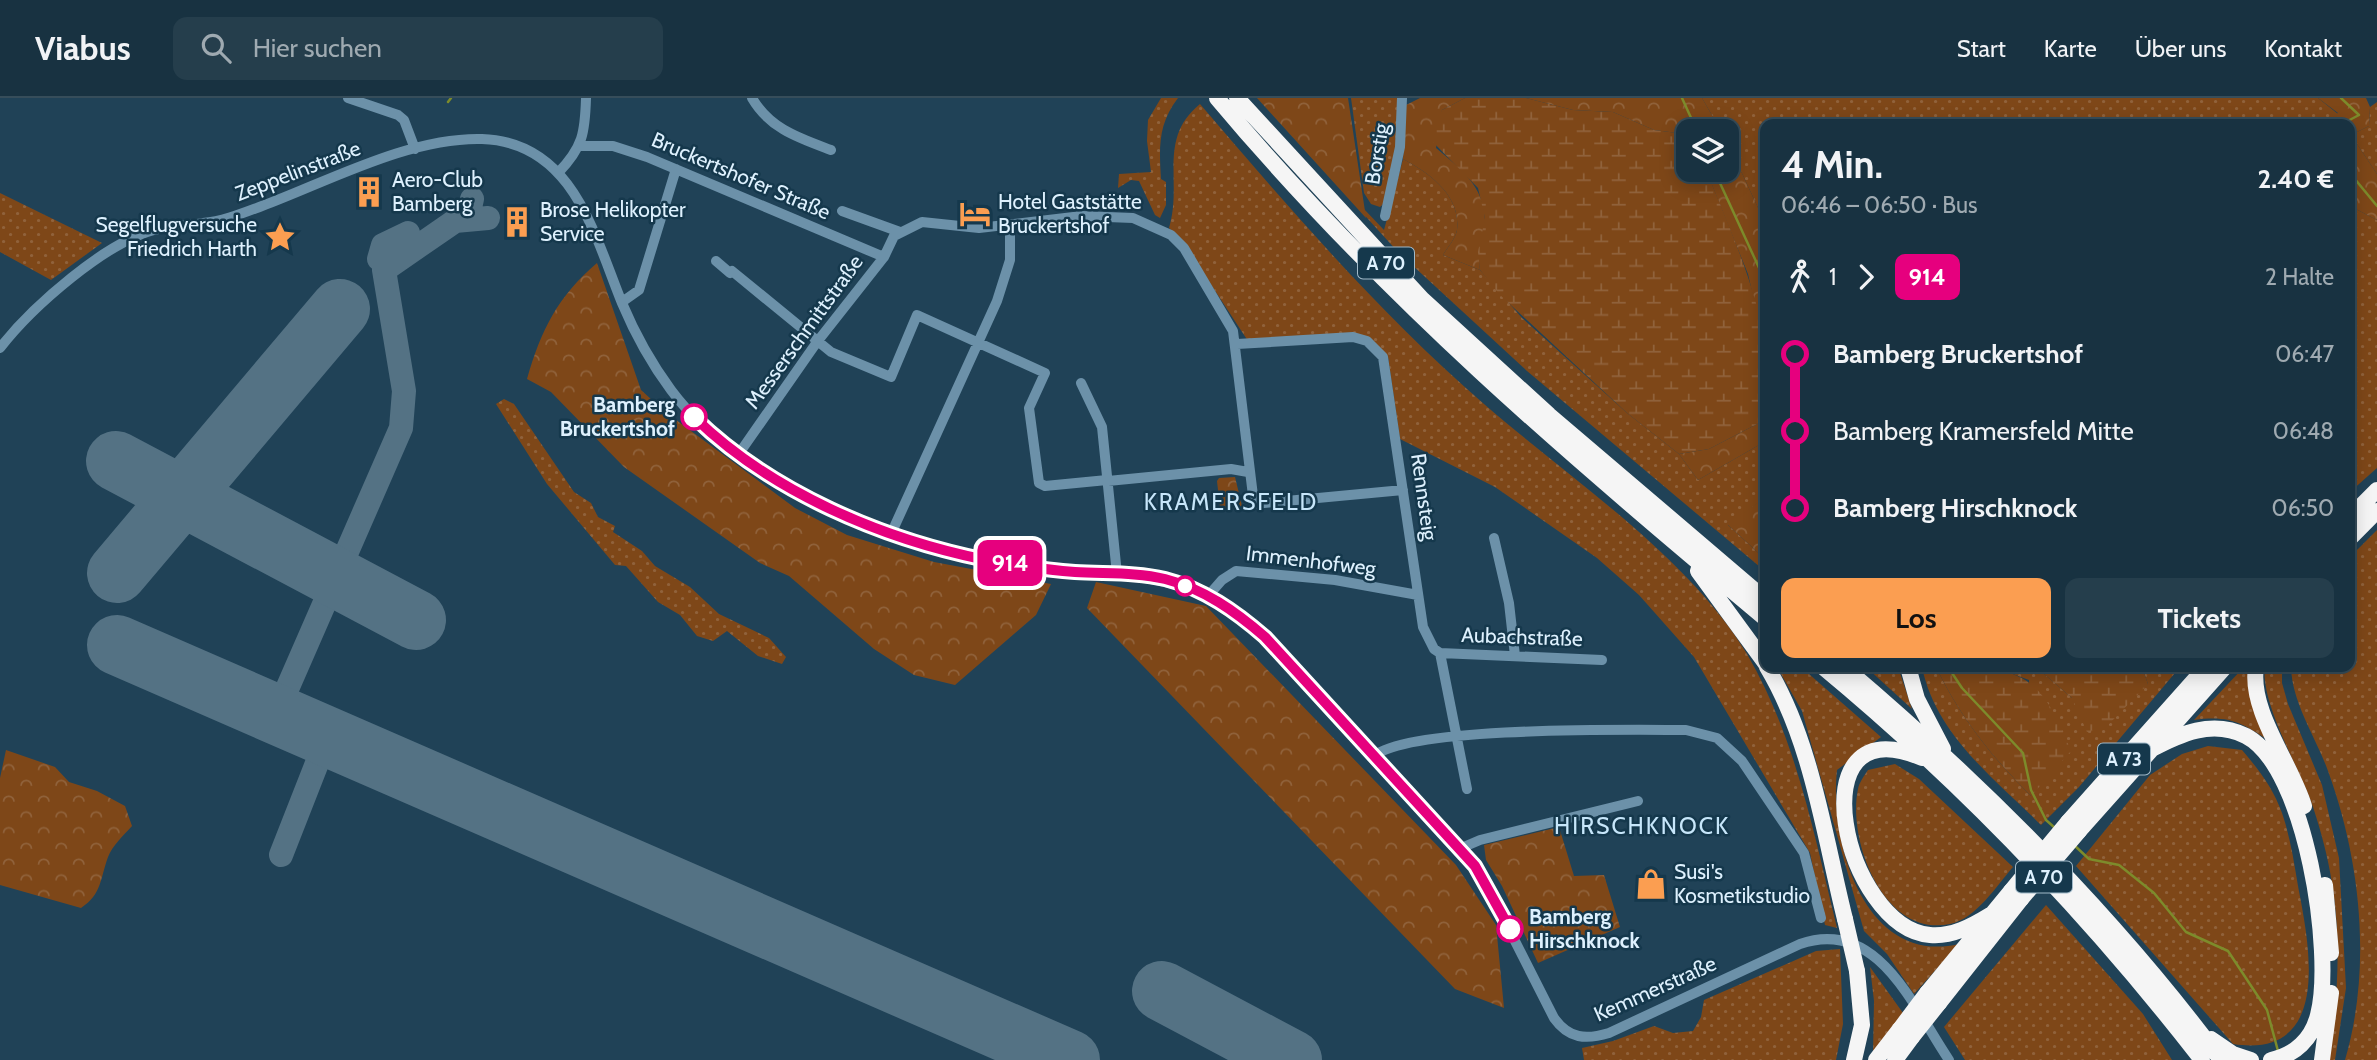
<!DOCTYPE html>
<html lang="de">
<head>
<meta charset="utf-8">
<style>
  body { margin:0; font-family:Cabin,sans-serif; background:#253e4c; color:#f1f3f6; height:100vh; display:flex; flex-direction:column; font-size:26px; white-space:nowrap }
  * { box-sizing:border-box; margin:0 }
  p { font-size:23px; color:#9faab1 }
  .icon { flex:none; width:38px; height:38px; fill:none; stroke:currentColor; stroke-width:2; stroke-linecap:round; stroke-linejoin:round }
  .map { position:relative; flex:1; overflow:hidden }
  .drawer { position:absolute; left:1760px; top:21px; width:595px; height:553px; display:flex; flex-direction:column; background:#183241; border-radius:14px; box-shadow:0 4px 18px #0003,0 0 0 2px #364d5a }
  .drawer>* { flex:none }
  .badge { padding:0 14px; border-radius:10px; font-size:24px; line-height:46px }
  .fabs { position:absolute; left:1676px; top:21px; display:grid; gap:14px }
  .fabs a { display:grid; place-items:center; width:63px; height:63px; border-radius:14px; background:#183241; box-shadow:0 4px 18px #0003,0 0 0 2px #364d5a; font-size:35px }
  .map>.badge { position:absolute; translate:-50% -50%; box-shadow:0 0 0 4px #fff }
  .legs { display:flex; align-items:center; gap:10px; height:77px; padding:0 21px; font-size:23px }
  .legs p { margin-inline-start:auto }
  .summary { display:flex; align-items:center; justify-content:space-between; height:119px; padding:0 21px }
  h1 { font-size:38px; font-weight:700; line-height:52px }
  .button { display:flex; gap:14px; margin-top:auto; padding:14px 21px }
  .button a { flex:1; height:80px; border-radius:14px; background:#fb9e51; color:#111; font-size:28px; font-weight:700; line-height:80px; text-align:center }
  .button a+a { background:#253e4c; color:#f1f3f6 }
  ul { padding:0 21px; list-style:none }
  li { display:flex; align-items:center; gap:24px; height:77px; font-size:26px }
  li i { display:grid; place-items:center; width:10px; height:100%; margin:0 9px; background:currentColor }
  li i::after { content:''; width:18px; height:18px; margin:-9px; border:5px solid; border-radius:50%; background:#183241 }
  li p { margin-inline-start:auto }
  li:first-child i { background:linear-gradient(#0000 50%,currentColor 0) }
  li:last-child i { background:linear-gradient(currentColor 50%,#0000 0) }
  header { display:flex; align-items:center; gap:42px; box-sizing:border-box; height:98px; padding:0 35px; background:#183241; border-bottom:2px solid #364d5a }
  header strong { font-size:33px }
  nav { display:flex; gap:38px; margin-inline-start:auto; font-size:24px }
  .search { width:490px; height:63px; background:#253e4c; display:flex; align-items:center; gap:18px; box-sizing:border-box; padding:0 24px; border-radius:14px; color:#9faab1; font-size:26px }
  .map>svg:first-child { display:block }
  .grass { fill:url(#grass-dots) }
  .forest { fill:url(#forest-crowns) }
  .wetland { fill:url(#wetland-marsh) }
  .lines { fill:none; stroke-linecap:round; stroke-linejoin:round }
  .stream { stroke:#7d8b2b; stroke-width:2.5 }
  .taxiway { stroke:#547284; stroke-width:24 }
  .runway { stroke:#547284; stroke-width:60 }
  .minor { stroke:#6c91a9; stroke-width:10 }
  .highway { stroke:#f5f5f5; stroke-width:16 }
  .highway-bridge { stroke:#f5f5f5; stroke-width:16 }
  .line-1-casing { stroke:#fff; stroke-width:16 }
  .line-1 { stroke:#e6007e; stroke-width:10 }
  .stop-1-dot { fill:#fff; stroke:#e6007e; stroke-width:3.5 }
  .labels { text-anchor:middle; stroke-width:5; stroke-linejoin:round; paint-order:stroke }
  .shield { fill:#15384c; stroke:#a2bac9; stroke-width:2 }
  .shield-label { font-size:19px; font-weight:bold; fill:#def1fe }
  .street-label { font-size:21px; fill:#def1fe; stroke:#15384c }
  .poi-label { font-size:21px; fill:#def1fe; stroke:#15384c; text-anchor:start }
  .stop-label { font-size:21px; font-weight:bold; fill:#def1fe; stroke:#15384c; text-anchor:end }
  .neighbourhood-label { font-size:23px; letter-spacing:2px; fill:#c7e6fa; stroke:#15384c }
</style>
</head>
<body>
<header>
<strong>Viabus</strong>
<div class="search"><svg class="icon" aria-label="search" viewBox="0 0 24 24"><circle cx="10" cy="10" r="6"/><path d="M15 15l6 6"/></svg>Hier suchen</div>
<nav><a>Start</a><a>Karte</a><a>Über uns</a><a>Kontakt</a></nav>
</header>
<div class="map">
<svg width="2377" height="962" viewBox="0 0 2377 962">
  <defs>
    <pattern id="grass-dots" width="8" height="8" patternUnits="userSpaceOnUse" patternTransform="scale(1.75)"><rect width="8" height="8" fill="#7e4718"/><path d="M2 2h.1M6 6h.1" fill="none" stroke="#90623b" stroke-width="1.8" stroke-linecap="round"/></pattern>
    <pattern id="forest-crowns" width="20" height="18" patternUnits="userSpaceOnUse" patternTransform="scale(1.75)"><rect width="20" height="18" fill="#7e4718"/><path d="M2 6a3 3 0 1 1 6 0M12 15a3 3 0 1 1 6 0" fill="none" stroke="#90623b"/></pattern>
    <pattern id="wetland-marsh" width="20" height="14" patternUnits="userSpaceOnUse" patternTransform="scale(1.75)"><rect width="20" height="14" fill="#7e4718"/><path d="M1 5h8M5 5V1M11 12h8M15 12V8" fill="none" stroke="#90623b"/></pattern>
  </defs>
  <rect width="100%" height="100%" fill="#204257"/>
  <!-- grass -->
  <path class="grass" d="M1161,0H1178C1158,26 1159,49 1161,81L1166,84V107L1160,120L1155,117L1139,83L1131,82L1118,90L1119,76L1151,74L1147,43L1148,22Z
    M1258,0L1384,132L1403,61C1429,75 1461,97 1457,132C1456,140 1447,150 1443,157L1480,172L1522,220L1627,315L1679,356L1698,382L1766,343V399L1728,427L1766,462V474L1527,273L1398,154Z
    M1351,0H1399L1400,28L1387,102L1380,109L1371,106L1364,95Z
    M1702,0H2318L2338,16L2323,26H1766V127L1727,43V33H1721Z
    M2377,4V76L2351,37L2369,28L2370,9Z
    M1200,6C1289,110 1380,216 1484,306C1570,381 1688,458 1747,556C1796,640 1814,736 1837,830L1825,827L1810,755L1694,559L1639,497L1597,460L1495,389L1400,341L1388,259L1366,238L1248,243L1185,147L1169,130C1183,84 1157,41 1200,6Z
    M0,95L102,145L51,182L0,154Z
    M2350,108L2377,122V370L2350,394Z
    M504,301L514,306L574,394L591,405L598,419L615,428L613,434L642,453L655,468L690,489L719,516L769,540L786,559L782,566L758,558L727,533L713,543L697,538L680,517L658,504L626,468L615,467L547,386L496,306Z
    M2377,432V962H2345C2372,870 2361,763 2328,673C2316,639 2292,605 2291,569H2350V459Z
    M1777,569H1801L1881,639L1837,672C1829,745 1865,868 1959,846L1914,896L1887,856L1864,833L1802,613Z
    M1866,569H1898L1912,611Z
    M1922,569H1941L1938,573C1962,622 1993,660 2031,698L2029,582L1994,569H2036L2072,600L2148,586L2142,569H2180L2079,689L2041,727C1994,680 1936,637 1922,569Z
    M2244,569H2247L2249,587L2272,645C2243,625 2230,617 2194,622Z
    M2265,569H2282V585L2288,606L2322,687L2339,760L2346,890L2335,962H2329C2342,869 2343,799 2313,709C2300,671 2260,605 2265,569Z
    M2208,648L2242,652C2259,672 2273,690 2282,715C2290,738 2294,764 2298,788C2308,841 2335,962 2233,946L2076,768L2150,677L2182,656Z
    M1895,666L1919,681L2013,769C1997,787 1976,821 1950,826C1884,840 1847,743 1858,691C1859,685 1864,678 1868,672Z
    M2046,807L2143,916L2172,962H1965L1944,929Z
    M1840,851L1843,926L1836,962H1584L1582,950L1613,943L1654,928L1673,935L1693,933L1701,919L1704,902L1816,853Z
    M1870,869L1903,915L1873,956L1874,903Z"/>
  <!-- forest -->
  <path class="forest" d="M1257,0H1348L1366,120Z
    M1420,0H1465L1442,12L1436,50C1460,70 1484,88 1485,122C1485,139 1478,154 1480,172L1443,157C1447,150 1456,140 1457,132C1461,97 1429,75 1403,61L1406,7Z
    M1526,0H1702L1721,33H1689V43L1685,36L1654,32L1613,14L1573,12Z
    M2318,0H2366L2370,9L2369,28L2351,37L2377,76V122L2350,108V26H2323L2338,15Z
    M1727,43L1766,127V255L1748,176L1706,72H1727Z
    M597,165L641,292L664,313L795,410L847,437L934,464L1051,486L1036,517L955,587L914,577L874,551L789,478L760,465L624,369L551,294L527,281C541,232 558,198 597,165Z
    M1766,310V343L1698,382L1679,356L1709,351L1761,324Z
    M1235,379L1242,408L1220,410L1217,383L1219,380Z
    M1766,399V462L1727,426Z
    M1096,484L1206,508L1456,767L1496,827L1504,910L1455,891L1087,510Z
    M6,652L55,669L69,684L97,693L125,708L132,728C124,737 112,748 108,759C100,781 102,796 81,810L0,787V680Z
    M1559,729L1574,778L1604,777L1620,829L1538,865L1502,788L1486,762L1484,747Z"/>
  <!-- wetland -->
  <path class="wetland" d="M1465,0H1526L1573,12L1613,14L1654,32L1685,36L1689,43V72H1706C1733,139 1787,252 1761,324L1709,351L1679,356L1627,315L1500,197L1480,172L1478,154L1485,120L1478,90L1428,39L1442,12Z
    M1941,569C2022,569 2040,575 2071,653L2031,698C1993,660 1962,622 1938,573Z
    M2036,569H2142L2148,586L2107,628L2087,634L2072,600Z"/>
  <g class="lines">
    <!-- stream -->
    <path class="stream" d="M1682,0L1697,33
      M2341,0L2359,17L2342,26
      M448,4L451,0
      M2350,58L2354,80L2377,108
      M1714,72L1766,185
      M1948,569L1962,590L2023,655L2031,692L2046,722L2055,730
      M2075,748L2089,761L2119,767L2154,795L2186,834L2228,853L2267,912L2278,953"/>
    <!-- taxiway -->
    <path class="taxiway" d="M472,101L470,110L455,123L488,120
      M379,161L383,147L408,135
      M284,598L401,330L404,293L384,172L455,123
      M253,606L271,609L284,598L286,614L297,625
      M304,629L319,641L321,655L333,647L350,649
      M281,757L321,655"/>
    <!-- runway -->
    <path class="runway" d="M116,363L416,522
      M117,475L340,211
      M117,547L1070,962
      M1162,893L1292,962"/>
    <!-- minor -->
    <path class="minor" d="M348,0L398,17L404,22L415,51
      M752,0C770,31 799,40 831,52
      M580,48H613L647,59L884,159
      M558,75C583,49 585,35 586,0
      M842,113L900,134
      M1385,118L1400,49L1402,0
      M716,163L730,175L732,173L831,254L891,279L917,217L1045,275L1029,310L1039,385L1045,388L1107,382
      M622,204L639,192L676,71
      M1237,246L1353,239L1367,243L1383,259L1423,529L1434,551L1440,555L1467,691
      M0,250C31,210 107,142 158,131C173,127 188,128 203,125C224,123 243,115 262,108C329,83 410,39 482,41C573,44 594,136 622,205C635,236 651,265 671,292C711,346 771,379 831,409C892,439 953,457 1021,467C1125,483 1177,463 1265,539L1481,776L1554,920C1569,941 1586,942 1609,935L1800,846C1878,819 1913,909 1949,962
      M1081,285L1102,329L1117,476
      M738,357L817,244L884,159L894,138L922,124L979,130L1082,118L1133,120L1171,137L1184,150L1233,233L1254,406L1403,392
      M1108,383L1231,371L1248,374
      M891,436L997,203L1010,162V126
      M1494,440L1509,505L1515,558
      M1208,498L1222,482L1236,473L1335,482L1418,497
      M1440,555L1602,562
      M1374,658C1412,628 1628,632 1686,632L1717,640L1742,663L1804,755L1821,820
      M1459,751L1480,742L1638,703"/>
    <!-- highway -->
    <path class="highway" d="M1217,0C1382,197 1569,357 1766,521
      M1237,0L1422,201L1549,317L1766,502
      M2350,419L2377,392
      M2350,440L2377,413
      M1698,473L1766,566
      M1767,569C1812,644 1824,737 1845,821
      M1823,569C1963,685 2091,819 2202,962
      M1844,569C1982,686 2113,817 2221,962
      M1908,569L1917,601L1943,651
      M2256,569C2249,613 2291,665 2304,708
      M2150,652C2180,636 2212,621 2246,638C2306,669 2334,856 2318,917C2312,941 2295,957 2271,962
      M1922,660C1793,605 1845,830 1930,837C1952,839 1972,828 1990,817
      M2068,724L2206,569
      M2079,733L2225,569
      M2325,787L2331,855
      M1927,895L2011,793
      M1939,905L2021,801
      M2211,941L2233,956L2251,962
      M1854,962L1862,927L1857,873
      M1876,962L1900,931
      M1895,962L1912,939
      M2322,962L2331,895"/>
    <!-- highway-bridge -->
    <path class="highway-bridge" d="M2011,793L2068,724
      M2021,801L2079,733
      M1845,821L1857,873
      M1900,931L1927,895
      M1912,939L1939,905"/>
  </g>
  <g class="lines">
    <defs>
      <path id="line-1" d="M694,319C771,394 882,441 986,462C1015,467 1045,472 1075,474C1105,476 1136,474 1165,481C1204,491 1235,513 1265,539L1475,768L1510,831"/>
    </defs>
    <!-- line-1 casing -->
    <use href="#line-1" class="line-1-casing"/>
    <!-- line-1 -->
    <use href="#line-1" class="line-1"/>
  </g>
  <!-- icons -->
  <defs>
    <symbol id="building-bare" viewBox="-9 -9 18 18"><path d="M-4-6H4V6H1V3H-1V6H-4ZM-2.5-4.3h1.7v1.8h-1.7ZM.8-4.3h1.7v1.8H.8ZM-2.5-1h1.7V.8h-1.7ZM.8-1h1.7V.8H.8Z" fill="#fb9e51" stroke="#15384c" stroke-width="2.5" paint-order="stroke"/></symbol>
    <symbol id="hotel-bare" viewBox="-9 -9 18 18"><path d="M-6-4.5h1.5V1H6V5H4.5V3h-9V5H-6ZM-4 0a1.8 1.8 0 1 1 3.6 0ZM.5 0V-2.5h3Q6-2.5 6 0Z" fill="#fb9e51" stroke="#15384c" stroke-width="2.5" paint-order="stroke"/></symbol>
    <symbol id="sight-bare" viewBox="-9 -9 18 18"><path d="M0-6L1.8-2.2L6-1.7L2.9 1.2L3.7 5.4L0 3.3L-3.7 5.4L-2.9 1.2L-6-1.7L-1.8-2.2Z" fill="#fb9e51" stroke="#15384c" stroke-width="2.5" paint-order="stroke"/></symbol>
    <symbol id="shop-bare" viewBox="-9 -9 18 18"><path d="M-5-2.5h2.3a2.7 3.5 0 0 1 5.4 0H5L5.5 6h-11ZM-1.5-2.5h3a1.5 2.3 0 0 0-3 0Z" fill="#fb9e51" stroke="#15384c" stroke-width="2.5" paint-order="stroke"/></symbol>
  </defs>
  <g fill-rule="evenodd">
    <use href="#building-bare" x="347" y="72" width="44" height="44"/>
    <use href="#hotel-bare" x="953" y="94" width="44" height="44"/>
    <use href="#building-bare" x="495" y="102" width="44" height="44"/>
    <use href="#sight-bare" x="258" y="117" width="44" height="44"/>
    <use href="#shop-bare" x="1629" y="764" width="44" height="44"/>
  </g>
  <!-- markers -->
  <g class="stop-1-dot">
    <circle cx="694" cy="319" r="12"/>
    <circle cx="1185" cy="488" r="9"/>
    <circle cx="1510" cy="831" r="12"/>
  </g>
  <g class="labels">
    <!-- shield labels -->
    <g class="shield">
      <rect x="1358" y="149.5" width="56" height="31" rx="5"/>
      <rect x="2098" y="645.5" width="52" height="31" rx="5"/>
      <rect x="2016" y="763.5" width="56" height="31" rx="5"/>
    </g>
    <g class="shield-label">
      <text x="1386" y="172">A 70</text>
      <text x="2124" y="668">A 73</text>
      <text x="2044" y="786">A 70</text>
    </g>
    <!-- street labels -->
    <g class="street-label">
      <text transform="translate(1377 56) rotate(-81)" y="7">Borstig</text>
      <text transform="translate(298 73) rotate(-21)" y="7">Zeppelinstraße</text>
      <text transform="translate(741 78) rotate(23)" y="7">Bruckertshofer Straße</text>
      <text transform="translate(804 234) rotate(-54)" y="7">Messerschmittstraße</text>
      <text transform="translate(1424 399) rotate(82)" y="7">Rennsteig</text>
      <text transform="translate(1311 463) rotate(7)" y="7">Immenhofweg</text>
      <text transform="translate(1522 539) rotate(2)" y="7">Aubachstraße</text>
      <text transform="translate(1655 891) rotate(-24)" y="7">Kemmerstraße</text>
    </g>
    <!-- poi labels -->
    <g class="poi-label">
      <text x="392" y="89">Aero-Club<tspan x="392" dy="24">Bamberg</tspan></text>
      <text x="998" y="111">Hotel Gaststätte<tspan x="998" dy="24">Bruckertshof</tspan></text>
      <text x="540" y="119">Brose Helikopter<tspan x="540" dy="24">Service</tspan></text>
      <text x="257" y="134" text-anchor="end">Segelflugversuche<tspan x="257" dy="24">Friedrich Harth</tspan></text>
      <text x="1674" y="781">Susi's<tspan x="1674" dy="24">Kosmetikstudio</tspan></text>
    </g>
    <!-- stop labels -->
    <g class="stop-label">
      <text x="675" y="314">Bamberg<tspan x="675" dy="24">Bruckertshof</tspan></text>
      <text x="1529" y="826" text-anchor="start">Bamberg<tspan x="1529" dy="24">Hirschknock</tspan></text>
    </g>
    <!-- neighbourhood labels -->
    <g class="neighbourhood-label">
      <text x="1231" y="412">KRAMERSFELD</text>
      <text x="1642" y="736">HIRSCHKNOCK</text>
    </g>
  </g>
</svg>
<div class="fabs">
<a><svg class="icon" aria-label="layers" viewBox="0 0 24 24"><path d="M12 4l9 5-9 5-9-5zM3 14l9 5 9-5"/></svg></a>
</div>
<b class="badge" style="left:1010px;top:465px;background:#e6007e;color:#fff">914</b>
<section class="drawer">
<div class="summary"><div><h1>4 Min.</h1><p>06:46 – 06:50 · Bus</p></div><b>2.40 €</b></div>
<div class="legs"><svg class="icon" aria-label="walk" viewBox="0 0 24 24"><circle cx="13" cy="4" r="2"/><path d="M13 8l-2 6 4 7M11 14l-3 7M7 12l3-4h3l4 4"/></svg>1<svg class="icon" aria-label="forward" viewBox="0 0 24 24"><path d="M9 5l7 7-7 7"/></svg><b class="badge" style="background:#e6007e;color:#fff">914</b><p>2 Halte</p></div>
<ul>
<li><i style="color:#e6007e"></i><b>Bamberg Bruckertshof</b><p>06:47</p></li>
<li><i style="color:#e6007e"></i><span>Bamberg Kramersfeld Mitte</span><p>06:48</p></li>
<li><i style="color:#e6007e"></i><b>Bamberg Hirschknock</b><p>06:50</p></li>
</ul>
<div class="button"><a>Los</a><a>Tickets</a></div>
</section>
</div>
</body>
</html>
